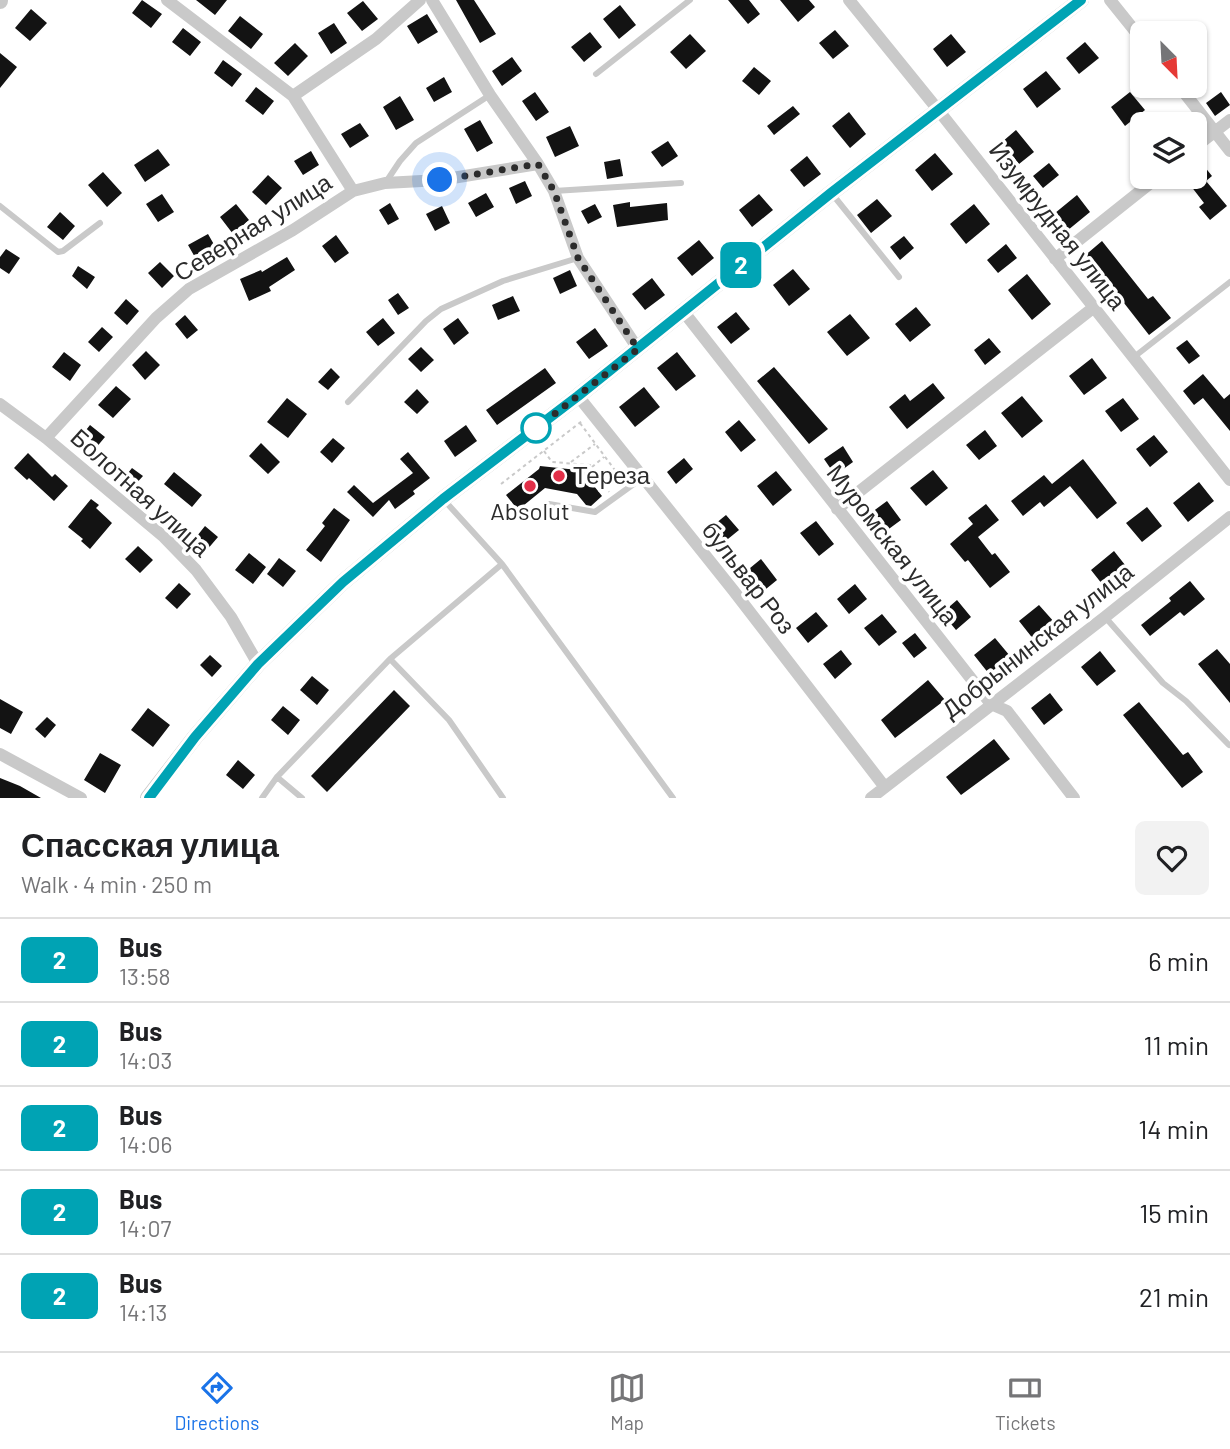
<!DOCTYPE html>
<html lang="en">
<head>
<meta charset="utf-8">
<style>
  body { margin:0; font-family:Barlow,sans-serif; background:#f2f2f2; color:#202124; height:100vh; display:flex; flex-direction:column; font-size:26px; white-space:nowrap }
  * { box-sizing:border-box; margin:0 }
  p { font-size:23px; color:#757577 }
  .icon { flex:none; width:38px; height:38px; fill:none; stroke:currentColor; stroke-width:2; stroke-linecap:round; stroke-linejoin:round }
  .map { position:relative; height:798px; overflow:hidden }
  .side { display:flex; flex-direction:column; background:#fff; flex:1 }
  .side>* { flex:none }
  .badge { padding:0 14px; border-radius:10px; font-size:24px; line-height:46px }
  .needle { width:46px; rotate:156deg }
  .buttons { position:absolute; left:1130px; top:21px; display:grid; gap:14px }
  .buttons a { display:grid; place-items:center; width:77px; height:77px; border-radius:10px; background:#fff; box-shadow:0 2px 5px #0004; font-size:35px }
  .you { position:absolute; width:35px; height:35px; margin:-18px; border:5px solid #fff; border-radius:50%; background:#1a73e8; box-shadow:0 0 0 10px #1a73e833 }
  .map>.badge { position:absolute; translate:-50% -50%; box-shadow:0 0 0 4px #fff }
  .round { display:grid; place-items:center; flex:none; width:74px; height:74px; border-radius:10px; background:#f2f2f2 }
  .headline { display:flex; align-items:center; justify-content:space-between; height:119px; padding:0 21px }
  h1 { font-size:33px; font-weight:700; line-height:52px }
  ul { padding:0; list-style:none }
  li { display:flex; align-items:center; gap:21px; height:84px; padding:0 21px; border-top:2px solid #e0e0e0 }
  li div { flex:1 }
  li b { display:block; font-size:26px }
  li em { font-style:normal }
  li .badge { min-width:77px; font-weight:700; text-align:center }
  .dock { display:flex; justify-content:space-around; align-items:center; height:98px; border-top:2px solid #e0e0e0; background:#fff; font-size:19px; color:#757577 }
  .dock a { display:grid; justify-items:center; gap:4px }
  .dock .selected { color:#1a73e8 }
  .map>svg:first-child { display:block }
  .building { fill:#131313 }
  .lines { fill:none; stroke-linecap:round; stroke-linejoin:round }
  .path { stroke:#c9c9c9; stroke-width:2; stroke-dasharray:3.5 3.5; stroke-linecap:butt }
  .service { stroke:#c9c9c9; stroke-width:6 }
  .minor { stroke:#c9c9c9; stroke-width:12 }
  .tertiary { stroke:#c9c9c9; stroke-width:16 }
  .line-casing { stroke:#fff; stroke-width:16 }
  .line { stroke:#00a3b4; stroke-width:10 }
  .walk { stroke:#2c2c2c; stroke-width:7; stroke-dasharray:0 12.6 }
  .stop-dot { fill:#fff; stroke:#00a3b4; stroke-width:3.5 }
  .poi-dot { fill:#e22f48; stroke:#fff; stroke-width:2.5 }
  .labels { text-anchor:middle; stroke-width:7; stroke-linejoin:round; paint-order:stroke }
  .street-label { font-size:24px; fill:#2c2c2c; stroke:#fff }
  .poi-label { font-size:24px; fill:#2c2c2c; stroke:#fff; text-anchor:start }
</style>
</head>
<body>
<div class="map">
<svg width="1230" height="798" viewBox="0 0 1230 798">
  <rect width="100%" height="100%" fill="#fff"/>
  <!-- building -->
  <path class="building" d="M142,0L162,14L151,28L132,13Z
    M196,0H227L215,15Z
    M456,0H474L496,34L480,43Z
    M728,0H749L760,14L748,24Z
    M780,0H809L815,7L798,22Z
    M363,1L378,19L362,31L347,13Z
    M620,5L636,25L619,39L603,19Z
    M31,9L47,23L30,41L15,28Z
    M427,14L438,32L418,44L407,26Z
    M240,16L263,34L251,49L228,31Z
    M334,23L347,43L331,54L318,33Z
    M183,28L201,42L190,56L172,42Z
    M835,30L849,46L833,59L819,43Z
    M590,32L602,47L584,62L571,47Z
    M690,34L706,51L686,69L670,52Z
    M951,34L966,52L947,67L933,49Z
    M1085,42L1099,58L1079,74L1066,58Z
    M295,43L308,56L288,76L274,63Z
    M0,53L17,67L0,88Z
    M512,57L522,71L502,86L492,71Z
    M223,60L242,74L232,87L214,73Z
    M754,67L771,81L759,95L742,81Z
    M1046,71L1061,89L1037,108L1023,89Z
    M444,77L452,92L434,102L426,88Z
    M256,87L274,101L263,115L245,101Z
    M535,92L549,112L536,121L522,101Z
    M1130,92L1145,110L1125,126L1111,107Z
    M1221,92L1230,105L1215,116L1206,103Z
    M400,96L414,120L396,130L383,107Z
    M793,106L800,114L774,135L767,126Z
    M849,112L866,134L850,148L832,126Z
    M480,120L493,143L477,152L464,129Z
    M360,123L369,136L350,148L341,134Z
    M570,126L579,146L555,157L546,137Z
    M1016,130L1034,152L1019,164L1002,142Z
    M668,141L678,156L662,167L651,152Z
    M158,149L170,165L145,182L134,165Z
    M311,151L319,165L303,175L294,161Z
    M935,153L953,174L932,191L915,170Z
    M807,156L821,174L804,187L790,170Z
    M1196,156L1212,176L1206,181L1227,206L1210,220L1199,207L1204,203L1184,177H1195Z
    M620,159L623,176L607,179L604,162Z
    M1049,163L1059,175L1043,188L1033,176Z
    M103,172L122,193L107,207L88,185Z
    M268,175L282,188L266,205L252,192Z
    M525,181L532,196L516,204L509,188Z
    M486,193L494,207L476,217L468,203Z
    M162,194L174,212L158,222L146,204Z
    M759,194L773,210L752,227L739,210Z
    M1077,195L1090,212L1062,235L1049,218Z
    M877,199L892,216L871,233L857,215Z
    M630,202V207L667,203L668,220L617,227L613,205Z
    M390,203L399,219L388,225L379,210Z
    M236,204L249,220L233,234L220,217Z
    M595,204L602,217L588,224L581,211Z
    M974,204L990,224L966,244L950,224Z
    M442,206L450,223L435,231L426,214Z
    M60,212L75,226L63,240L47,227Z
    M208,234L216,248L196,259L188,245Z
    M336,235L349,253L335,263L322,246Z
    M904,236L914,248L900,260L890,247Z
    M699,240L714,258L692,276L677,258Z
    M1102,241L1148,299L1153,296L1171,318L1149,335L1124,303L1118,308L1104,291L1107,289L1082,258Z
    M1006,244L1017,258L998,273L987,260Z
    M6,249L20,258L9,274L0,268V257Z
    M287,257L295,270L269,287L271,291L249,301L240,279L261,270L262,272Z
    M160,262L174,276L162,288L148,273Z
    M78,266L95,277L87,289L72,276Z
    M793,269L810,289L789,306L773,285Z
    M570,270L577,286L560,294L553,278Z
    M1027,274L1051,304L1032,320L1008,290Z
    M652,278L665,295L645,310L632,294Z
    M398,293L409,308L398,315L388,300Z
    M513,296L520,311L498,320L492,305Z
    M126,299L139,311L127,325L114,313Z
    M916,307L931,325L910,342L895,324Z
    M736,312L750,329L731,344L717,327Z
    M850,314L870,338L847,356L827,332Z
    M185,315L198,330L187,339L175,324Z
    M383,318L395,333L378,346L366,332Z
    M458,318L469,333L454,345L443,329Z
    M102,327L113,337L99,352L88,342Z
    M595,328L608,346L589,359L576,342Z
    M989,338L1001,352L985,365L974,350Z
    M1187,340L1200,356L1189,364L1176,348Z
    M421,347L434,360L421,372L408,359Z
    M146,351L160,365L145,380L132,365Z
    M64,352L81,365L70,381L52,367Z
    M677,352L696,376L676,391L657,368Z
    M1092,358L1107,378L1084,395L1069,376Z
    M774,367L828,429L809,444L757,381Z
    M331,368L340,377L328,390L318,382Z
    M545,368L556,383L497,425L486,410Z
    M1203,374L1224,399L1230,394V431L1203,398L1194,405L1183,391Z
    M933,383L945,398L907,429L889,407L905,394L910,401Z
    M116,386L131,399L113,418L98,405Z
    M644,387L660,407L635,427L619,407Z
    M417,389L429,402L417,414L404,402Z
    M1022,396L1043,421L1022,438L1001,413Z
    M287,398L307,414L288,438L267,422Z
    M1123,398L1139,419L1121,432L1105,411Z
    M739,420L756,440L741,452L725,432Z
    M90,425L105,437L90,455L75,444Z
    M466,425L477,441L455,457L444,441Z
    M985,430L997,446L979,460L966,445Z
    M1154,435L1168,452L1150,467L1136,449Z
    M333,438L345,448L332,463L320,452Z
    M261,443L280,462L268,474L249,456Z
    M843,446L853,462L835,475L824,459Z
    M408,452L430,478L413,491L415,494L395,509L389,500L373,517L347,492L354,485L373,503L413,473L400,459Z
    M28,453L52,477L55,474L68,486L54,501L29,478L27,480L14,468Z
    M684,458L693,469L676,484L667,472Z
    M1083,459L1117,503L1097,519L1070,486L1044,507L1040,502L1023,516L1011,501L1044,475L1052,484Z
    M540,466L587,471L586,476L602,496L591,506L586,505L577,494L545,488L518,510L506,495L539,469Z
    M132,468L143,476L134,486L124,478Z
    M933,470L948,488L926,506L910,488Z
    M776,471L792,490L773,506L757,486Z
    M174,472L202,495L192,507L164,484Z
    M1199,482L1214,501L1188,522L1173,503Z
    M91,499L99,505L96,508L112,523L90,549L81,541L83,539L68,527Z
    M887,501L901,520L882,534L868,515Z
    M986,504L999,520L978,537L992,555L995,553L1010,572L990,588L968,560L965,562L950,544L973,524L968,518Z
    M1147,507L1162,526L1142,542L1126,523Z
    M334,508L350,520L321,562L306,550L325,526L322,523Z
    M726,515L739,530L723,543L710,528Z
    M816,521L834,544L819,556L800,533Z
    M205,526L218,537L206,551L193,541Z
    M138,546L153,560L140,573L125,559Z
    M1114,551L1129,570L1106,589L1091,570Z
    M249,553L266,567L253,584L235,570Z
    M279,558L296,571L283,587L267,574Z
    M761,559L777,580L760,594L744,573Z
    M1190,581L1205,599L1184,616L1180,612L1150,636L1141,625L1171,601L1169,598Z
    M179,583L191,594L177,609L165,598Z
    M855,584L867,599L849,614L837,599Z
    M957,600L971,617L956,630L942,613Z
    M1039,605L1055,623L1034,640L1019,621Z
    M816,612L828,626L808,643L796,628Z
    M882,614L897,632L879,646L864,628Z
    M915,633L927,648L914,658L902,643Z
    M995,638L1010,656L989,674L974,655Z
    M1217,649L1230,664V703L1198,664Z
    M841,650L852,664L835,679L823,664Z
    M1100,651L1116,671L1097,686L1081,667Z
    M210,655L222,666L212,677L200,665Z
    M312,676L329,690L317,705L300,690Z
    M928,680L945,700L895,738L881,720Z
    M394,690L410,706L327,792L311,776Z
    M1050,693L1063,710L1044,725L1031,708Z
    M0,699L23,712L11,734L0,728Z
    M1139,702L1183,755L1188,752L1203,772L1182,788L1123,715Z
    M283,706L300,720L288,735L271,720Z
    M148,708L170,725L153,747L131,730Z
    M47,717L56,725L45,738L35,729Z
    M994,739L1010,759L961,795L946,777Z
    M100,753L121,765L105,793L84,780Z
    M238,760L255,775L243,789L226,775Z
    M0,778L20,786L41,798H0Z"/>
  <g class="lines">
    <!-- path -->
    <path class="path" d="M580,423L623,481
      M544,451L552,462L590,465L609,492
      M571,462L595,444
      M592,467L604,457
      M605,483L617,474
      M501,484L582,421"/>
    <!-- service -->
    <path class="service" d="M596,74L690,0
      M386,182L400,161L416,143L490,95
      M554,191L681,183
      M833,195L899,277
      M0,206L58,252L63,251L100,223
      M1134,357L1230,282
      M348,402L426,321L441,309L503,281L578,258
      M444,500L502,564L673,798
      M549,504L595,512L642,478
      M1105,617L1163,683L1186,701L1229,745
      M390,659L502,564
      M277,777L302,798
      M262,798L277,777L390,659L449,720L503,798"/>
    <!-- minor -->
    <path class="minor" d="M167,0L293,96L353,191
      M432,0L490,95L538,164
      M849,0L939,111L1230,480
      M1110,0L1143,41
      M1179,86L1230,151
      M293,96L376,39L420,0
      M1195,147L1230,120
      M1055,259L1158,177
      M683,311L991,704L1007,711L1074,798
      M578,396L733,590L884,786
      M0,404L46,438L164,537L196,570L231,617L258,664
      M46,438L156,318L189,289L293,230L353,191L385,183L440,180L538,164L554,191L578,258L638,349
      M837,509L1093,308
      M0,754L81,798
      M871,798L1105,617L1230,517"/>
    <!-- tertiary -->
    <path class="tertiary" d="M0,1V0
      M148,798L195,737L258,664L343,582L443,499L578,396L831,193L1081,0"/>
  </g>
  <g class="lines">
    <defs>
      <path id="line" d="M149,798L195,737L258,664L343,582L443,499L578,396L831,193L1081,0"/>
    </defs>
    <!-- line casing -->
    <use href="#line" class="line-casing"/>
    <!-- line -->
    <use href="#line" class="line"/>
    <!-- walk -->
    <path class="walk" d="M440,180L538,164L554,191L578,258L638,349L535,429L536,428"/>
  </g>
  <!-- markers -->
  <circle class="stop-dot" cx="536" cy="428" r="14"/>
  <g class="poi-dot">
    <circle cx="559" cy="476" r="7"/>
    <circle cx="530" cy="486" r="7"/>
  </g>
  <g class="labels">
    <!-- street labels -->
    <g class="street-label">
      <text transform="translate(1057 226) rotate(52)" y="8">Изумрудная улица</text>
      <text transform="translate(253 228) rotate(-32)" y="8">Северная улица</text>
      <text transform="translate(140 493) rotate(42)" y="8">Болотная улица</text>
      <text transform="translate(892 545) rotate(52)" y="8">Муромская улица</text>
      <text transform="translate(748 578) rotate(52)" y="8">бульвар Роз</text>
      <text transform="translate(1038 641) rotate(-38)" y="8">Добрынинская улица</text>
    </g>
    <!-- poi labels -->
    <g class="poi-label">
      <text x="573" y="484">Тереза</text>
      <text x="530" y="520" text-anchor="middle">Absolut</text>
    </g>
  </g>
</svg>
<div class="buttons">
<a><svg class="needle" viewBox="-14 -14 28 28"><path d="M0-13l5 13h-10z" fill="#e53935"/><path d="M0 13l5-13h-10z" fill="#757577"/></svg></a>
<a><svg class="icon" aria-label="layers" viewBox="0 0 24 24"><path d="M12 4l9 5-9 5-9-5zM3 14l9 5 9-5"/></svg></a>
</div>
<div class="you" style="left:440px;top:180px"></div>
<b class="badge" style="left:741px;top:265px;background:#00a3b4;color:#fff">2</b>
</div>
<section class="side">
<div class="headline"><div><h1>Спасская улица</h1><p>Walk · 4 min · 250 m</p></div><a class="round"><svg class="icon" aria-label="heart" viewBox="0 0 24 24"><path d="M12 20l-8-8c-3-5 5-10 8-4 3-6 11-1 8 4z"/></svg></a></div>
<ul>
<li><span class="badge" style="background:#00a3b4;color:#fff">2</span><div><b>Bus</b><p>13:58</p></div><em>6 min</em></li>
<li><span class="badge" style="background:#00a3b4;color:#fff">2</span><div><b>Bus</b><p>14:03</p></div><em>11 min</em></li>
<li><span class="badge" style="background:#00a3b4;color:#fff">2</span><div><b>Bus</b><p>14:06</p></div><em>14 min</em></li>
<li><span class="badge" style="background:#00a3b4;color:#fff">2</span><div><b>Bus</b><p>14:07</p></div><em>15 min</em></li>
<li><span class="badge" style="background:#00a3b4;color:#fff">2</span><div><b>Bus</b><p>14:13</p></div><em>21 min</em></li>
</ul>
</section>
<nav class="dock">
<a class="selected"><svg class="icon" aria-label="directions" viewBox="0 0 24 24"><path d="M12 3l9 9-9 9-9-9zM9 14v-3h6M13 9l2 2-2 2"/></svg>Directions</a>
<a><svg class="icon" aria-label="map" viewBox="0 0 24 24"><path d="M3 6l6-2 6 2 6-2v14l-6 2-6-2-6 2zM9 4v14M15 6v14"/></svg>Map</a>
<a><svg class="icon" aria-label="tickets" viewBox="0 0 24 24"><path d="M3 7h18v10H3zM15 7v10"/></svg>Tickets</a>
</nav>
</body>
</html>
